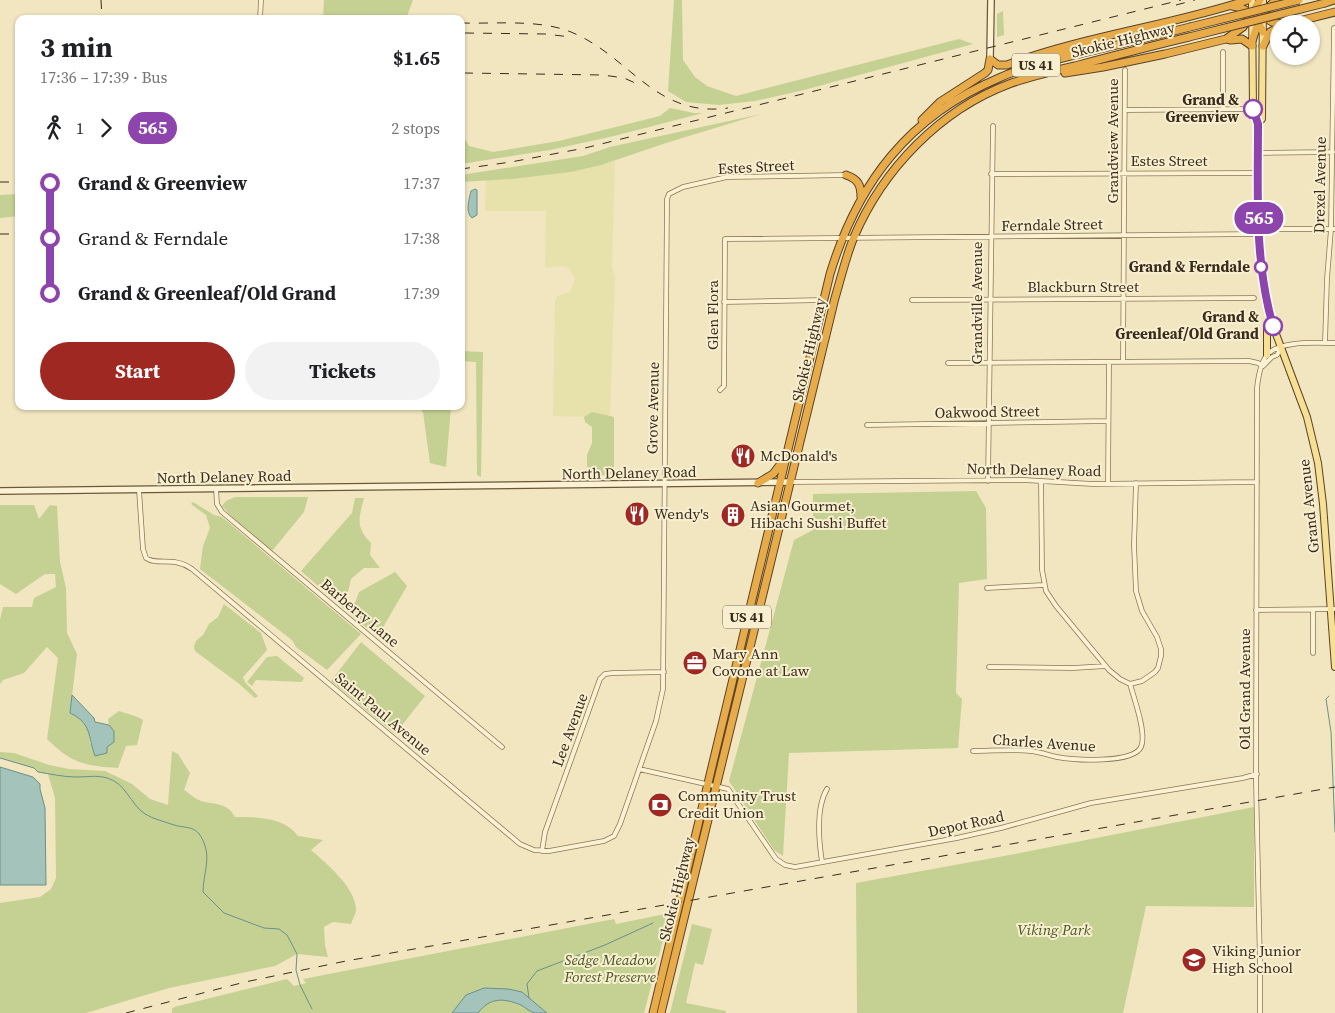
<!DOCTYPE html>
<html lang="en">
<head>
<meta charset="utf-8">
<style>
  body { margin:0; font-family:"Source Serif 4",serif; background:#f2f2f2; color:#202124; height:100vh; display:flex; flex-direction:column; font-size:19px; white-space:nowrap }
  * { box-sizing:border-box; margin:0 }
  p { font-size:16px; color:#757577 }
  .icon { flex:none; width:28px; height:28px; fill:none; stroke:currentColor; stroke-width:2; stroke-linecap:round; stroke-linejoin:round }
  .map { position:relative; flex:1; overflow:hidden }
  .drawer { position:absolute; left:15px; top:15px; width:450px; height:395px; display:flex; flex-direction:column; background:#fff; border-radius:10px; box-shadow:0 1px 4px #0004 }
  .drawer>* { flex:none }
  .badge { padding:0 10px; border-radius:16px; font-size:18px; line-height:32px }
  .fabs { position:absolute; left:1270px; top:15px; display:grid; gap:10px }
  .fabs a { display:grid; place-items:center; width:50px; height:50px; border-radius:50%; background:#fff; box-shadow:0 1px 4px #0004; font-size:25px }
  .map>.badge { position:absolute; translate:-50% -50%; box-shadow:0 0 0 2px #fff }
  .legs { display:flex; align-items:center; gap:8px; height:55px; padding:0 25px; font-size:16px }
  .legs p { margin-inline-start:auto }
  .summary { display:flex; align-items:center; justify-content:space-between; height:85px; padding:0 25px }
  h1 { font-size:28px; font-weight:700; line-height:38px }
  .action { display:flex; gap:10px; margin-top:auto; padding:10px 25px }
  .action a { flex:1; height:58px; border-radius:30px; background:#9f2922; color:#fff; font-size:20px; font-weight:700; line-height:58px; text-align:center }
  .action a+a { background:#f2f2f2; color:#202124 }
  ul { padding:0 25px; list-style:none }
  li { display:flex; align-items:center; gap:18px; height:55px; font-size:19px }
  li i { display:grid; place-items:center; width:8px; height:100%; margin:0 6px; background:currentColor }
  li i::after { content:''; width:12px; height:12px; margin:-6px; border:4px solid; border-radius:50%; background:#fff }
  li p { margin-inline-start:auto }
  li:first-child i { background:linear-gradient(#0000 50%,currentColor 0) }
  li:last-child i { background:linear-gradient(currentColor 50%,#0000 0) }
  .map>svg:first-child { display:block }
  .farmland { fill:#e7e2ac }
  .green { fill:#c5d093 }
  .water { fill:#a3c3bb; stroke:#69918a }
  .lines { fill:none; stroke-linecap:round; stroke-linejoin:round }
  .stream { stroke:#69918a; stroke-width:1 }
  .street-casing { stroke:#8b7656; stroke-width:5.5 }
  .secondary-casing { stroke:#6d573a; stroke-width:8 }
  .primary-casing { stroke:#59432b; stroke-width:8 }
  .highway-casing { stroke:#59432b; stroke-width:9 }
  .street { stroke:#fbf2d3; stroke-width:4 }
  .secondary { stroke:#fbf2d3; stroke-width:5.5 }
  .primary { stroke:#f7df94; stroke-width:6 }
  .highway { stroke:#e7ac49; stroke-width:7 }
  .rail { stroke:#3a2c1c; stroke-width:1; stroke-dasharray:9 9; stroke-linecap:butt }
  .highway-bridge-casing { stroke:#59432b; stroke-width:9; stroke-linecap:butt }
  .highway-bridge { stroke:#e7ac49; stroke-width:7 }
  .line-1-casing { stroke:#fff; stroke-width:11 }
  .line-1 { stroke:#8e44ad; stroke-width:8 }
  .stop-1-dot { fill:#fff; stroke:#8e44ad; stroke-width:2.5 }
  .labels { text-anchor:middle; stroke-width:4; stroke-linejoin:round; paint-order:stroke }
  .shield { fill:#f8efd0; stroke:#736652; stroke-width:1 }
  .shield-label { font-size:14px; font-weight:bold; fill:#3a2c1c }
  .street-label { font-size:15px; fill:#3a2c1c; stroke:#f8efd0 }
  .stop-label { font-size:15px; font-weight:bold; fill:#3a2c1c; stroke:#f8efd0; text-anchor:end }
  .poi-label { font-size:15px; fill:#3a2c1c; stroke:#f8efd0; text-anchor:start }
  .park-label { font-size:15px; font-style:italic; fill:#465821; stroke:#f8efd0 }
</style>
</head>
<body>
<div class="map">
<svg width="1335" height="1013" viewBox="0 0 1335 1013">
  <rect width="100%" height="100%" fill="#f1e6c0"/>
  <!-- farmland -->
  <path class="farmland" d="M615,161L612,266L615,278L610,417L592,412L584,417L553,416L555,302L557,296L570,292L575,279L569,268L560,266L545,268L546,211H485L486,180L571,172Z"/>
  <!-- green -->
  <path class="green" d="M324,0H413L406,19H323Z
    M674,0H682L683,60L695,77L707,86L736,96L959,39L973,44L804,90L755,101L719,105L686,102L668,91Z
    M1003,11L1004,35L997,37V14Z
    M670,108L694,113H703L614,136L550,150L461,164V132L469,146L493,152L559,141L660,116Z
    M761,114L666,143L601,165L571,172L512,179L461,182V175L583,156L610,147Z
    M19,194V216L0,218V195Z
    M461,351L483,352L481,477L477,475L476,362L461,361Z
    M416,406H451L446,467L430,463L423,412Z
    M592,412L614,417V474L595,476L587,466V455L592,443V427L585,422L584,417Z
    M976,491L986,508L987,579L959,583L956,693L962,699L958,748L789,753L783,856L774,850L729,781L794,540L813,530V494Z
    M235,497H308L304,512L272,551L230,515L222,506L226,501Z
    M355,498H364C359,518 355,527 371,543L370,555L380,568H364L351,579L346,601L355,603L359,592L395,572L407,586L382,629H368L301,571L352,513Z
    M193,502L214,515L222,517L361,634L327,670L296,647L292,640L200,569L203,546L210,528L206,515L191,504Z
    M0,505H34L39,519L50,505L57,506L60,562L66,588L67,633L77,654L70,713C83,718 91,728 90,743L107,753V747L114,731L109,725L108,719L119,711C127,714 135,715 143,720L137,745L126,746L118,768C85,766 71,763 47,739L58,658L47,647L24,673L3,680L0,684V620L3,607H32L34,598L56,587L55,574H45L16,594L0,584Z
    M224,604L261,633L267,650L243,677L245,682L258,696L255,698L238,683L195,651L194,646L196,641L203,635L209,624L218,617Z
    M361,642L425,696L395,734L331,681Z
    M277,656L304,678L302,682L256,680L252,686L247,682L267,657Z
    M172,751L178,754L190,773L184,790C189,793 195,799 201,801C215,805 227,802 235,817C257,817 285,817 298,836L323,840L311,850C326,863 355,887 356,909C356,913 353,919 351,924L333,922L324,927L325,945L328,957L297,954L275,966L169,988L86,1013H0V903L40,897L51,889L56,878L55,798L48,774L38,772L34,768L0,758V752L14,753L49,765L69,769L105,771L132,784L150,799L168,805Z
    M1254,807V907L1146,906L1123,1013H857L856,883L1015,854Z
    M670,913L644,1013H172V1009L174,1007L287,979L294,986L306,983L303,979L614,919L616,924Z
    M692,924L712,929L703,965L695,963L686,1003L726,1011V1013H670Z"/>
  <!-- water -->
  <path class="water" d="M475,189L477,190V215L472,218C465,212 469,200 471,191Z
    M72,695L94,718L95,722L109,725L114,731V742L107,747V753L95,756C88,737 92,723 70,713Z
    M0,767L33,777L40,784V789L45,808L46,885H0Z
    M484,988L508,989L522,992L547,1013C543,1013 539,1013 535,1013C530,1012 526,1008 521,1005C504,998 490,997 478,1013H452L466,995Z"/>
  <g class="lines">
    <!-- stream -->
    <path class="stream" d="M1329,696L1326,699L1331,732L1335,832
      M0,758L34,768L38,772C51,774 64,777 76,777C87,777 97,775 107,778C126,783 130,804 145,814C153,819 166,822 174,825C189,829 197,825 204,843C211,859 203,875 203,892L224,913L264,928L279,929L287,935L297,954L296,970L300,985L312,1009
      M529,998L527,984L537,971L605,945L653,923"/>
    <defs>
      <path id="street" d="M260,19L261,0
        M1223,109V52
        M1126,110L1253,109
        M1258,153L1333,152
        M991,174L1258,173
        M1259,229H1335
        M912,300L1254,298
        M724,302L824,300
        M1325,343L1327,279L1331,229L1334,28
        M1123,362L1125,70
        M948,363L1249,361L1258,363L1263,366
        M1263,366L1272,357L1277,355L1281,348
        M720,390L724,386L725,239L1259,234
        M867,425L1108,421
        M988,481L993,126
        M1041,481L1042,570L1046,591L1056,606L1109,670L1120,679L1130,684L1142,681L1155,672L1158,668L1161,656V649L1157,637L1142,611L1136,591L1134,545L1136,483
        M791,482L1024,480L1093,484L1257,482
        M1108,484L1109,362
        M216,489L217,504L222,512L502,747
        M139,490L143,549L146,558C157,566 174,556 192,569L520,844L534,850L549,851L604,841L614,836L620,824L656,721L663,689L667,199L669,194L683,187L727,177L846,175
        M987,588L1043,585
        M1256,610L1335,609
        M1313,610V653
        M989,667L1073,668L1106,666
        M973,751C992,751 1011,749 1031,751C1040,752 1048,755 1057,757C1073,760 1133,764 1141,747C1147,734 1134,698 1130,684
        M639,769L728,789L776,859L785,865L795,867L957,838L1001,828L1091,803L1243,778L1257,774
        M542,851L545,832L600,679L605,674L613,673L664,672
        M822,862C819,842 816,807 827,789
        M1260,1013V965L1256,781L1257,388C1258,379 1261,362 1267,355C1279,340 1317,343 1335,343"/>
      <path id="secondary" d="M990,59L991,0
        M0,491L791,482"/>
      <path id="primary" d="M1252,0L1253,109L1258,124L1259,234L1261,270L1273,326L1307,417L1318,463L1323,504L1335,667
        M1258,124L1262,119L1263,0
        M1267,355V329L1270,318"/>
      <path id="highway" d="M1325,3L1334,0
        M1232,6C1248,8 1256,17 1263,32
        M1262,16L1272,22L1282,24
        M1287,24L1335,12
        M1226,39L1231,40L1242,39L1252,46
        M1252,41L1261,14L1276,0
        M1263,46L1270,32L1279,27
        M1047,58L1104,40
        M990,59L998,65H1007C1085,36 1169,26 1248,0
        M1065,73L1103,67L1165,54L1226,39L1243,27L1260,0
        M922,120L940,102L985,73L988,70L990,59
        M846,175C858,179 861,185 861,197
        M758,483L773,474L783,461
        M653,1013L830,274C858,182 909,116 999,78C1026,66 1055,60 1083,53C1118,45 1154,36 1190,27
        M661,1013L835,298C841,278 846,256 854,237C883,169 940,110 1009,84C1031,76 1053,71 1075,66C1113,56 1151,46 1189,37"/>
    </defs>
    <!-- street casing -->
    <use href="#street" class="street-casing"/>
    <!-- secondary casing -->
    <use href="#secondary" class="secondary-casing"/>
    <!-- primary casing -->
    <use href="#primary" class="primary-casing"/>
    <!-- highway casing -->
    <use href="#highway" class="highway-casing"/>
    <!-- street -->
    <use href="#street" class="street"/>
    <!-- secondary -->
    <use href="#secondary" class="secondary"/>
    <!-- primary -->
    <use href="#primary" class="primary"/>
    <!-- highway -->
    <use href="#highway" class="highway"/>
    <!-- rail -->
    <path class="rail" d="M101,0L102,19
      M1176,5L1195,0
      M461,23C496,24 539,19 571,32C630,56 655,118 728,108
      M465,33L545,34L571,37
      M464,73L603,75L624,78L642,86
      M461,169L511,162L585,148L1181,0
      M0,182H19
      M461,191H465
      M0,234H19
      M126,1013L245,982L346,961L1335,787"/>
    <defs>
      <path id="highway-bridge" d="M1190,27L1299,0
        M1189,37L1325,3"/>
    </defs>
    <!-- highway-bridge casing -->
    <use href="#highway-bridge" class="highway-bridge-casing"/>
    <!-- highway-bridge -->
    <use href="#highway-bridge" class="highway-bridge"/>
  </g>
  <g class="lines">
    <defs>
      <path id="line-1" d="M1253,109L1258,124C1258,191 1254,260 1273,326"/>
    </defs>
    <!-- line-1 casing -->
    <use href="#line-1" class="line-1-casing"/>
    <!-- line-1 -->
    <use href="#line-1" class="line-1"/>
  </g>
  <!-- icons -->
  <defs>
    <symbol id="restaurant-disc" viewBox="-11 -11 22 22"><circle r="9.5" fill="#9f2922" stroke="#f8efd0"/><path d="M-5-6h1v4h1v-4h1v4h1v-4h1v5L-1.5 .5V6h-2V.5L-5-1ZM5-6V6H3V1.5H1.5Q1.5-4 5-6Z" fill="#fff"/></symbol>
    <symbol id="building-disc" viewBox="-11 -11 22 22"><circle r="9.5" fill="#9f2922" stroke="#f8efd0"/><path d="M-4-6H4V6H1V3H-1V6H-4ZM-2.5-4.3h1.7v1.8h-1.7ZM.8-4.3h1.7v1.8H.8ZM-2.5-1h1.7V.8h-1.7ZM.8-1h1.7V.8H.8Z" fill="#fff"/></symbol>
    <symbol id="office-disc" viewBox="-11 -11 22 22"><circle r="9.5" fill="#9f2922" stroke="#f8efd0"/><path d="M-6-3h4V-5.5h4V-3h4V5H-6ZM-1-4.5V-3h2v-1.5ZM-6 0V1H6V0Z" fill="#fff"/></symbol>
    <symbol id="bank-disc" viewBox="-11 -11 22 22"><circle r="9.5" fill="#9f2922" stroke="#f8efd0"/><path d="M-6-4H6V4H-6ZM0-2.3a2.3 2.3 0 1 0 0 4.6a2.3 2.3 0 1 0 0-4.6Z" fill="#fff"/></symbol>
    <symbol id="school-disc" viewBox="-11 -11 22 22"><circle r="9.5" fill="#9f2922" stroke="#f8efd0"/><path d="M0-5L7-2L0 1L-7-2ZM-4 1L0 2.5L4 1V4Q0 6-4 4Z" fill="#fff"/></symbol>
  </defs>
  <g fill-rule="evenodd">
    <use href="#restaurant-disc" x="729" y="442" width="28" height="28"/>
    <use href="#restaurant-disc" x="623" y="500" width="28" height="28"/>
    <use href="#building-disc" x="719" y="501" width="28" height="28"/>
    <use href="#office-disc" x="681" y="649" width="28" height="28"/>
    <use href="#bank-disc" x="646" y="791" width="28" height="28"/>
    <use href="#school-disc" x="1180" y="946" width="28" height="28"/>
  </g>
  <!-- markers -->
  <g class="stop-1-dot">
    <circle cx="1253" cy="109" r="9"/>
    <circle cx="1261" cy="267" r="6"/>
    <circle cx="1273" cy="326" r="9"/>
  </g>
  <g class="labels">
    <!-- shield labels -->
    <g class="shield">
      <rect x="1012" y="53.5" width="48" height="23" rx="4"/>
      <rect x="723" y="605.5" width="48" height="23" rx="4"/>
    </g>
    <g class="shield-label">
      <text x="1036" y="70">US 41</text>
      <text x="747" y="622">US 41</text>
    </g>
    <!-- street labels -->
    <g class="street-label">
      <text transform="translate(1123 40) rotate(-14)" y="5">Skokie Highway</text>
      <text transform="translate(1113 141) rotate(-90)" y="5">Grandview Avenue</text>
      <text x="1169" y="166">Estes Street</text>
      <text transform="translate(756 167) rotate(-3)" y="5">Estes Street</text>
      <text transform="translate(1320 185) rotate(-89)" y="5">Drexel Avenue</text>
      <text transform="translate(1052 225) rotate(-1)" y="5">Ferndale Street</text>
      <text x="1083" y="292">Blackburn Street</text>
      <text transform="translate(977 303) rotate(-90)" y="5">Grandville Avenue</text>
      <text transform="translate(713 315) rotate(-90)" y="5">Glen Flora</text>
      <text transform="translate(809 350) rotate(-77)" y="5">Skokie Highway</text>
      <text transform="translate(653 408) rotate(-89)" y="5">Grove Avenue</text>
      <text transform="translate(987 412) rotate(-1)" y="5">Oakwood Street</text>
      <text transform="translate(1034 470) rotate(1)" y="5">North Delaney Road</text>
      <text transform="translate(629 473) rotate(-1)" y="5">North Delaney Road</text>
      <text transform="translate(224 477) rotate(-1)" y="5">North Delaney Road</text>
      <text transform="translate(1309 506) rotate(-96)" y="5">Grand Avenue</text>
      <text transform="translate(360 613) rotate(40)" y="5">Barberry Lane</text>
      <text transform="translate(1245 689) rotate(-90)" y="5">Old Grand Avenue</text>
      <text transform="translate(383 714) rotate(40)" y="5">Saint Paul Avenue</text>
      <text transform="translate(570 730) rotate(-70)" y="5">Lee Avenue</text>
      <text transform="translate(1044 743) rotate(4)" y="5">Charles Avenue</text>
      <text transform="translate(966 824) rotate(-12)" y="5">Depot Road</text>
      <text transform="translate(677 889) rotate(-76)" y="5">Skokie Highway</text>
    </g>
    <!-- stop labels -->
    <g class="stop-label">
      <text x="1239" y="105">Grand &amp;<tspan x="1239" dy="17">Greenview</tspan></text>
      <text x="1250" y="272">Grand &amp; Ferndale</text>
      <text x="1259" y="322">Grand &amp;<tspan x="1259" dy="17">Greenleaf/Old Grand</tspan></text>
    </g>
    <!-- poi labels -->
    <g class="poi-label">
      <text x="760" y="461">McDonald's</text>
      <text x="750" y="511">Asian Gourmet,<tspan x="750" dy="17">Hibachi Sushi Buffet</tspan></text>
      <text x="654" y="519">Wendy's</text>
      <text x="712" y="659">Mary Ann<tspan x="712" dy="17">Covone at Law</tspan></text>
      <text x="678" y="801">Community Trust<tspan x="678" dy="17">Credit Union</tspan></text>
      <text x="1212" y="956">Viking Junior<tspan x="1212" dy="17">High School</tspan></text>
    </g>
    <!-- park labels -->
    <g class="park-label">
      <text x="1054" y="935">Viking Park</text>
      <text x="610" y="965">Sedge Meadow<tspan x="610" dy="17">Forest Preserve</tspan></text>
    </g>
  </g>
</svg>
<div class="fabs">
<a><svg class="icon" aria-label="locate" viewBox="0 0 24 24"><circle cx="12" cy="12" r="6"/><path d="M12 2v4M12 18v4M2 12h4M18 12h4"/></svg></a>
</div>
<b class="badge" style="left:1259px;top:218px;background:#8e44ad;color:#fff">565</b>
<section class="drawer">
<div class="summary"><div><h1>3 min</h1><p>17:36 – 17:39 · Bus</p></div><b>$1.65</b></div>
<div class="legs"><svg class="icon" aria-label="walk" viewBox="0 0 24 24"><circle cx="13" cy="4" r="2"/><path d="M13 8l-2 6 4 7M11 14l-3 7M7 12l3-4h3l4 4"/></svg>1<svg class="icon" aria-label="forward" viewBox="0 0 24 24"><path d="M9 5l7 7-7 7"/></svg><b class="badge" style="background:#8e44ad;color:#fff">565</b><p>2 stops</p></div>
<ul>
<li><i style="color:#8e44ad"></i><b>Grand &amp; Greenview</b><p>17:37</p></li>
<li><i style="color:#8e44ad"></i><span>Grand &amp; Ferndale</span><p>17:38</p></li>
<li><i style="color:#8e44ad"></i><b>Grand &amp; Greenleaf/Old Grand</b><p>17:39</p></li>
</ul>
<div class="action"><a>Start</a><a>Tickets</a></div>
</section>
</div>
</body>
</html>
